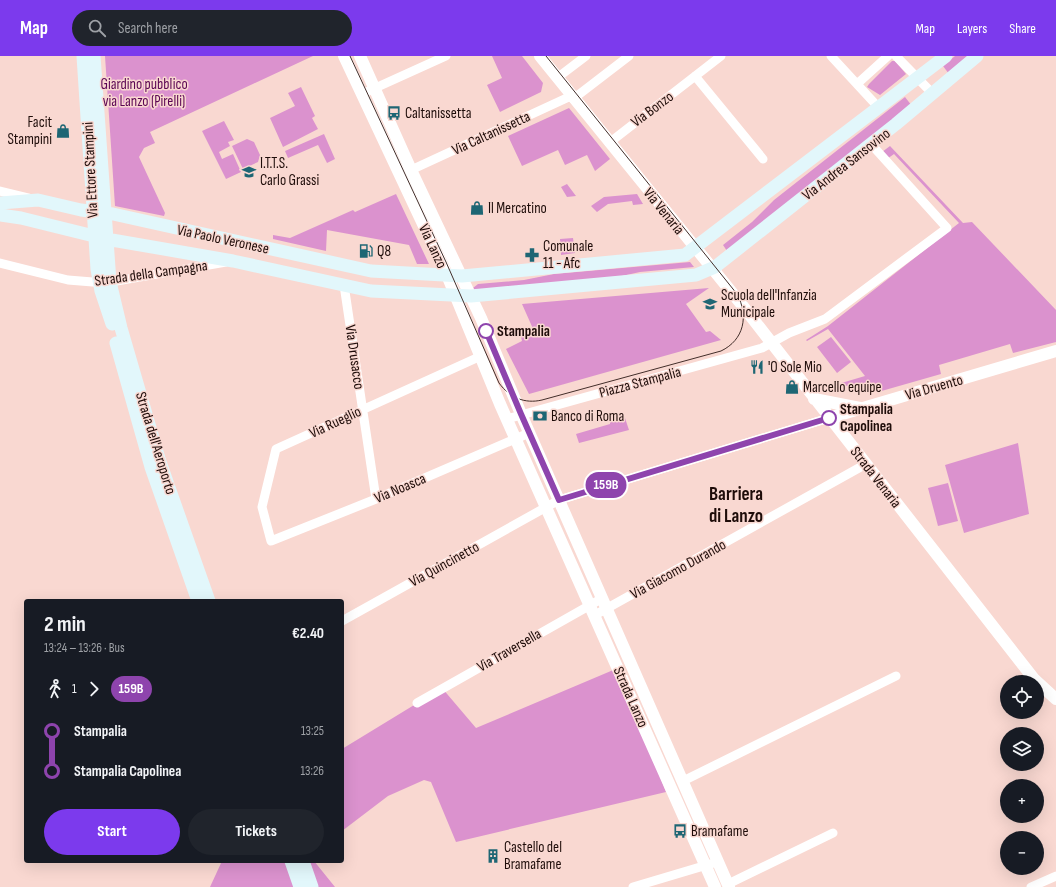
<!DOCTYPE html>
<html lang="en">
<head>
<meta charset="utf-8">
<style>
  body { margin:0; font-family:"Sofia Sans Condensed",sans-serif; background:#20242c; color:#f1f3f6; height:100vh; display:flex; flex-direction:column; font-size:15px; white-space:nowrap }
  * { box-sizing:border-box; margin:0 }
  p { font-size:13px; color:#9ea1a6 }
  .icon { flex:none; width:22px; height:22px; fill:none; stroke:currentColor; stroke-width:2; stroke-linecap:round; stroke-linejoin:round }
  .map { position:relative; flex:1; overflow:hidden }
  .panel { position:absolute; left:24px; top:543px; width:320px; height:264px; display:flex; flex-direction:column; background:#171b24; border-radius:4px; box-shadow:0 4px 16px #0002 }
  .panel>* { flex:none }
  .badge { padding:0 8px; border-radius:13px; font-size:14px; line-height:26px }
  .buttons { position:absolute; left:1000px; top:619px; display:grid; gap:8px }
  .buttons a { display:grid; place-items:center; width:44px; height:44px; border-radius:50%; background:#171b24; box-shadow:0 4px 16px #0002; font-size:20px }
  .map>.badge { position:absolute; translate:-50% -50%; box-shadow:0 0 0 2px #fff }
  .legs { display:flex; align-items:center; gap:6px; height:44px; padding:0 20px; font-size:13px }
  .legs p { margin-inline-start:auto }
  .summary { display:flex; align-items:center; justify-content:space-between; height:68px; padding:0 20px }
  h1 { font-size:22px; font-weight:700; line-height:30px }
  .cta { display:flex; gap:8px; margin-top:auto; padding:8px 20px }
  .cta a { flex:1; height:46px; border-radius:24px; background:#7c3aed; color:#fff; font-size:16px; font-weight:700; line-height:46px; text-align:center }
  .cta a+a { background:#20242c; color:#f1f3f6 }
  ul { padding:0 20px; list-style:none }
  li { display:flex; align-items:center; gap:14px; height:40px; font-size:15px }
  li i { display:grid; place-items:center; width:6px; height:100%; margin:0 5px; background:currentColor }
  li i::after { content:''; width:10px; height:10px; margin:-5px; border:3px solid; border-radius:50%; background:#171b24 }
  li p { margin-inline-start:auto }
  li:first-child i { background:linear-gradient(#0000 50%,currentColor 0) }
  li:last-child i { background:linear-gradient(currentColor 50%,#0000 0) }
  header { display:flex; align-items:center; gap:24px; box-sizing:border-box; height:56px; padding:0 20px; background:#7c3aed; color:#fff }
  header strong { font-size:19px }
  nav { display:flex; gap:22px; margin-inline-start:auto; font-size:14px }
  .search { width:280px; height:36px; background:#20242c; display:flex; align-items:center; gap:10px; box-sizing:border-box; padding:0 14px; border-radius:22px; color:#9ea1a6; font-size:15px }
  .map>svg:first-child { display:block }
  .green { fill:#db92ce }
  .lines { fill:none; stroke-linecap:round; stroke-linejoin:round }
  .minor { stroke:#fff; stroke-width:9 }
  .tertiary { stroke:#fff; stroke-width:12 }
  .secondary { stroke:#e2f7fb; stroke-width:13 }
  .tram { stroke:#432e2a; stroke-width:1 }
  .line-1-casing { stroke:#fff; stroke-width:9 }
  .line-1 { stroke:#8e44ad; stroke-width:6 }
  .stop-1-dot { fill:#fff; stroke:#8e44ad; stroke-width:2 }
  .labels { text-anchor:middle; stroke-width:3; stroke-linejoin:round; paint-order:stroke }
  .park-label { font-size:15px; fill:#5b0553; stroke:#f9d8d1 }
  .street-label { font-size:15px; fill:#1e0c09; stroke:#f9d8d1 }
  .poi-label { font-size:15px; fill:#1e0c09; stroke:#f9d8d1; text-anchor:start }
  .stop-label { font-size:15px; font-weight:bold; fill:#1e0c09; stroke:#f9d8d1; text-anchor:start }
  .district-label { font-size:19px; font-weight:bold; fill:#1e0c09; stroke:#f9d8d1 }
</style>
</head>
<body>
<header>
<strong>Map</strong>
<div class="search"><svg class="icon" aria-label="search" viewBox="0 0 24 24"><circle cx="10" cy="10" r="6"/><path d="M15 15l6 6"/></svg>Search here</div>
<nav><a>Map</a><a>Layers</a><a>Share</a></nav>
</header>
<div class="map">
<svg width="1056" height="831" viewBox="0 0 1056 831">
  <rect width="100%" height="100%" fill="#f9d8d1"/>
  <!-- green -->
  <path class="green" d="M105,0H313L150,76L155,87L144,92L139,101L165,157L164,160L115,150Z
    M492,0H522L543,27L541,36L500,56L487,29L502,22Z
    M955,0H971L949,18L943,10Z
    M892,5H895L906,18L880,39L867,31L869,28Z
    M301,31L315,60L312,62L318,73L283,91L270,62L295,50L288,37Z
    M905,41L912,50L727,195L723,189L752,166L774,144Z
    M569,52L610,103L595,115L587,99L565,109L558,94L522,110L508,80Z
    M224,65L234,84L228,86L230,90L219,96L222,103L233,98L241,116L226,123L202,75Z
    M324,78L335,103L327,107L318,89L288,102L285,95Z
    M247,83L254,86L260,99L258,106L243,113L232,90Z
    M890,90L963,167L972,166L1056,254V286L1013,297L1010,288L939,309L941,318L878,336L838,328L865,320L828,273L807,285L806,284L828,270L959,167L894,98L887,103L882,96Z
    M567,128L576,140L567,141L561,131Z
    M396,138L429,208H417L409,189L327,174L326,195L273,183V179L290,182L353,154L355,156Z
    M637,138L643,148L633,149L632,145L608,148L597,156L591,150L604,141Z
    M573,182L575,197L561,199L560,183Z
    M690,206L694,211L640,216L613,222L477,236L473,232L478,228L524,224L554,218Z
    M709,232L686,248L706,276L710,275L721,284L529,338L506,293L522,285L521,281L534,275L522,248Z
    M831,281L851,306L837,317L817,291Z
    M623,356L629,374L579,387L576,378L610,368V360Z
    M1018,387L1029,458L964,477L945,409Z
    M948,427L958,465L938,470L928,432Z
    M618,612L666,736L456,786L431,726L424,724L388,740L342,775V693L442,632L476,672Z
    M222,805H314L335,831H210Z"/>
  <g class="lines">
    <!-- minor -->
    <path class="minor" d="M831,0L879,52
      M896,0L933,38
      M695,20L763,103
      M557,22L586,0
      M857,28L888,0
      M362,38L446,0
      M573,43L629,0
      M609,87L721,0
      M411,114L571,40
      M0,135L29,142
      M0,207L68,224L105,227L226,206
      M344,229L376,443
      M481,300L276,393L262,451L271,485L376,443L529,377
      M507,363L762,292L789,277L825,263L947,172L871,88
      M595,559L866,408
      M342,565L559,444L829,362
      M417,647L601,543
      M683,725L896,620
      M728,828L833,777
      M633,831L717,806
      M1031,831L1056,820"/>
    <!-- tertiary -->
    <path class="tertiary" d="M344,0L447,219L500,348L715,831
      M360,0L411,114L481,262L521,358L729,831
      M540,0L742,249L1034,623L1056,643
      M814,343L860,352
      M829,362L1056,295"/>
    <!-- secondary -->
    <path class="secondary" d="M83,0L97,213L101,235L112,268
      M94,0L110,226L121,272L160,406L209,545
      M0,147L38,144L81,154L113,158L371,215L462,220L685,199L946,0
      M0,159L21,162L106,183L233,205L371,235L471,240L696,219L715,211L896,68L977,0
      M116,287L151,411L198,545
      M291,805L300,831
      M303,805L312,831"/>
    <!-- tram -->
    <path class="tram" d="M350,0L446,206L499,327C510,342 525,348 542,344L721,295C744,284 749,260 737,238L546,0"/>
  </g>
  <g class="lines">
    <defs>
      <path id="line-1" d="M486,275L521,358L559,444L829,362"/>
    </defs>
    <!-- line-1 casing -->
    <use href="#line-1" class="line-1-casing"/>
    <!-- line-1 -->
    <use href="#line-1" class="line-1"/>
  </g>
  <!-- icons -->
  <defs>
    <symbol id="bus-bare" viewBox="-9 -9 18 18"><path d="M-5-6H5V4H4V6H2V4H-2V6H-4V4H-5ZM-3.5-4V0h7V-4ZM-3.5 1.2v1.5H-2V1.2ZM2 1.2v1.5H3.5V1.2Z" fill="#1e6674" stroke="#f9d8d1" stroke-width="2.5" paint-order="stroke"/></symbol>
    <symbol id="shop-bare" viewBox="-9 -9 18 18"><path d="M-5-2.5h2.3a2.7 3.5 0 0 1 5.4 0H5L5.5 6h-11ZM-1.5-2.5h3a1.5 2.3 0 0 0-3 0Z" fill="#1e6674" stroke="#f9d8d1" stroke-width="2.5" paint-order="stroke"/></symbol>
    <symbol id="school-bare" viewBox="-9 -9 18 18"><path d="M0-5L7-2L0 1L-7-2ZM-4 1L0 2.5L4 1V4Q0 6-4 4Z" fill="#1e6674" stroke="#f9d8d1" stroke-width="2.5" paint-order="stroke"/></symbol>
    <symbol id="fuel-bare" viewBox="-9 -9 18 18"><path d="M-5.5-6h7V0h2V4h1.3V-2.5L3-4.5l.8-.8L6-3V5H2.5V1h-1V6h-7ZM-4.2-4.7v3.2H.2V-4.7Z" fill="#1e6674" stroke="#f9d8d1" stroke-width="2.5" paint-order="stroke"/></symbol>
    <symbol id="pharmacy-bare" viewBox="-9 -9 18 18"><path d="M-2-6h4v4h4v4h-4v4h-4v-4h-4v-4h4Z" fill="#1e6674" stroke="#f9d8d1" stroke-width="2.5" paint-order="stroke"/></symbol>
    <symbol id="restaurant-bare" viewBox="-9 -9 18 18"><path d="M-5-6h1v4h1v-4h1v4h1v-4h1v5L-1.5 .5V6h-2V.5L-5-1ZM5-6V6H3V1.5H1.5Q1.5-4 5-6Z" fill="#1e6674" stroke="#f9d8d1" stroke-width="2.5" paint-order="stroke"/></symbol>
    <symbol id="bank-bare" viewBox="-9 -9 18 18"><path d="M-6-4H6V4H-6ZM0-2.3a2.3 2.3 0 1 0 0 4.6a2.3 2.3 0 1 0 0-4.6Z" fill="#1e6674" stroke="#f9d8d1" stroke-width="2.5" paint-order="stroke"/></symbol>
    <symbol id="building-bare" viewBox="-9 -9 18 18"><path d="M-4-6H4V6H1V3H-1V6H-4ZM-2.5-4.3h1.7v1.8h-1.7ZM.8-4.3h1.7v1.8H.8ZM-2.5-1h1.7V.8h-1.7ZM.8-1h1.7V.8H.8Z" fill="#1e6674" stroke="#f9d8d1" stroke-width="2.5" paint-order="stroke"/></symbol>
  </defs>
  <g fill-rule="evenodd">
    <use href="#bus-bare" x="384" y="47" width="20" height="20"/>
    <use href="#shop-bare" x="53" y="65" width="20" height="20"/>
    <use href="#school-bare" x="239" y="106" width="20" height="20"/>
    <use href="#shop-bare" x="467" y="142" width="20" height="20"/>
    <use href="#fuel-bare" x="356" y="185" width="20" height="20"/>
    <use href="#pharmacy-bare" x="522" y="189" width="20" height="20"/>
    <use href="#school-bare" x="700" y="238" width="20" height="20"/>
    <use href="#restaurant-bare" x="747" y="301" width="20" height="20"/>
    <use href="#shop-bare" x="782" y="321" width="20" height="20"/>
    <use href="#bank-bare" x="530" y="350" width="20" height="20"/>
    <use href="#bus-bare" x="670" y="765" width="20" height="20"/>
    <use href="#building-bare" x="483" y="790" width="20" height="20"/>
  </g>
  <!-- markers -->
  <g class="stop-1-dot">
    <circle cx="486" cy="275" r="7"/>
    <circle cx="829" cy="362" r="7"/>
  </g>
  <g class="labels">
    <!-- park labels -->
    <g class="park-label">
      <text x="144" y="33">Giardino pubblico<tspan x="144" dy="17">via Lanzo (Pirelli)</tspan></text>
    </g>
    <!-- street labels -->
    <g class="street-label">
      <text transform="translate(652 53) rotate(-37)" y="5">Via Bonzo</text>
      <text transform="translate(491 77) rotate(-25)" y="5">Via Caltanissetta</text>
      <text transform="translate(846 108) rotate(-38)" y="5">Via Andrea Sansovino</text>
      <text transform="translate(90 114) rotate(-93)" y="5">Via Ettore Stampini</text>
      <text transform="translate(664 155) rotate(51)" y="5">Via Venaria</text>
      <text transform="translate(223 183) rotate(12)" y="5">Via Paolo Veronese</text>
      <text transform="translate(433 190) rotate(65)" y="5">Via Lanzo</text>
      <text transform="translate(151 217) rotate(-8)" y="5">Strada della Campagna</text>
      <text transform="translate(355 301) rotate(82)" y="5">Via Drusacco</text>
      <text transform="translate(640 326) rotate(-15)" y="5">Piazza Stampalia</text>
      <text transform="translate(934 331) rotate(-16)" y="5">Via Druento</text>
      <text transform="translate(335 366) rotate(-25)" y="5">Via Rueglio</text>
      <text transform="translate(156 387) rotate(73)" y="5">Strada dell'Aeroporto</text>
      <text transform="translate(876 421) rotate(52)" y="5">Strada Venaria</text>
      <text transform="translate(400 432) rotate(-23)" y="5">Via Noasca</text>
      <text transform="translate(444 508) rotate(-29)" y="5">Via Quincinetto</text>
      <text transform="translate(678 513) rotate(-29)" y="5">Via Giacomo Durando</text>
      <text transform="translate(509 594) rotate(-30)" y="5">Via Traversella</text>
      <text transform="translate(631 641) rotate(66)" y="5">Strada Lanzo</text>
    </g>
    <!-- poi labels -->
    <g class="poi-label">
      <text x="405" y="62">Caltanissetta</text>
      <text x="52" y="71" text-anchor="end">Facit<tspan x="52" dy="17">Stampini</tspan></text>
      <text x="260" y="112">I.T.T.S.<tspan x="260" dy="17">Carlo Grassi</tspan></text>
      <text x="488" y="157">Il Mercatino</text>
      <text x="543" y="195">Comunale<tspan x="543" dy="17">11 - Afc</tspan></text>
      <text x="377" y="200">Q8</text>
      <text x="721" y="244">Scuola dell'Infanzia<tspan x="721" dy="17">Municipale</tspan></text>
      <text x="768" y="316">'O Sole Mio</text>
      <text x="803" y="336">Marcello equipe</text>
      <text x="551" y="365">Banco di Roma</text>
      <text x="691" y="780">Bramafame</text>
      <text x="504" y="796">Castello del<tspan x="504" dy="17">Bramafame</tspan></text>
    </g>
    <!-- stop labels -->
    <g class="stop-label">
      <text x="497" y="280">Stampalia</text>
      <text x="840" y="358">Stampalia<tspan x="840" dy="17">Capolinea</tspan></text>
    </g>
    <!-- district labels -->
    <g class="district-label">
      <text x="736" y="444">Barriera<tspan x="736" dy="22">di Lanzo</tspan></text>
    </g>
  </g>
</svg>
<div class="buttons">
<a><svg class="icon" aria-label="locate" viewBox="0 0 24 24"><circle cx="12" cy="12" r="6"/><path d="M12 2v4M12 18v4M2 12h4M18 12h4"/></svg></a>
<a><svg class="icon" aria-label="layers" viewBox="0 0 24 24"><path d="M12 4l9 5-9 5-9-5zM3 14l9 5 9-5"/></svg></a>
<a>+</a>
<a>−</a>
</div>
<b class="badge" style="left:606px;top:429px;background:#8e44ad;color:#fff">159B</b>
<section class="panel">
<div class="summary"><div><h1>2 min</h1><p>13:24 – 13:26 · Bus</p></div><b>€2.40</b></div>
<div class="legs"><svg class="icon" aria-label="walk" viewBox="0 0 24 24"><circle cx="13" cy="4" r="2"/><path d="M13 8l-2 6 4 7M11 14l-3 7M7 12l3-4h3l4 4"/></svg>1<svg class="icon" aria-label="forward" viewBox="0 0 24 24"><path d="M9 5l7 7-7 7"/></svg><b class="badge" style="background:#8e44ad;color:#fff">159B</b></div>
<ul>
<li><i style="color:#8e44ad"></i><b>Stampalia</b><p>13:25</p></li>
<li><i style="color:#8e44ad"></i><b>Stampalia Capolinea</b><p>13:26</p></li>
</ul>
<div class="cta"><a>Start</a><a>Tickets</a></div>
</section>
</div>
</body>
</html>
